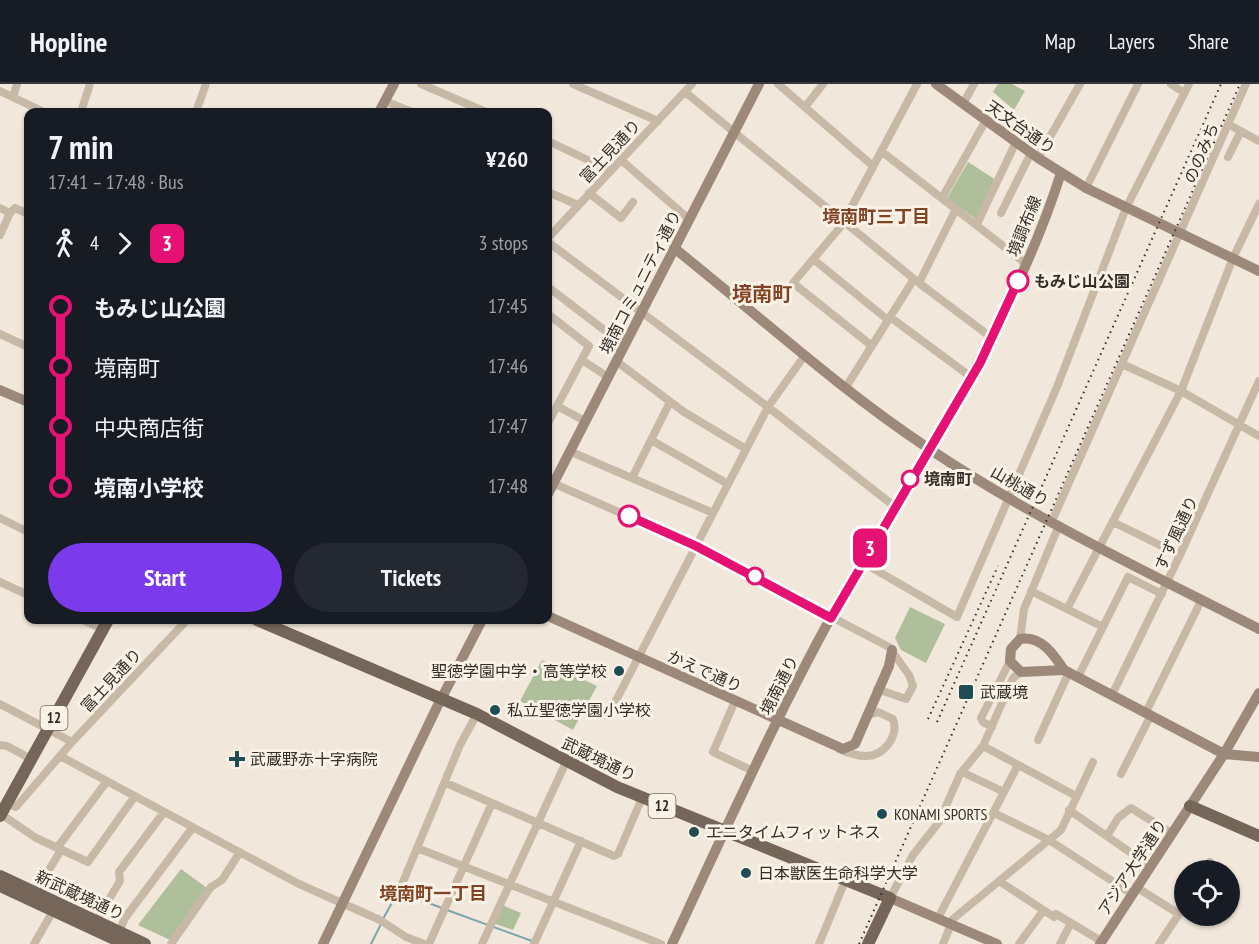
<!DOCTYPE html>
<html lang="en">
<head>
<meta charset="utf-8">
<style>
  body { margin:0; font-family:"PT Sans Narrow","Noto Sans JP",sans-serif; background:#242831; color:#f1f3f6; height:100vh; display:flex; flex-direction:column; font-size:22px; white-space:nowrap }
  * { box-sizing:border-box; margin:0 }
  p { font-size:20px; color:#9ea1a6 }
  .icon { flex:none; width:33px; height:33px; fill:none; stroke:currentColor; stroke-width:2; stroke-linecap:round; stroke-linejoin:round }
  .map { position:relative; flex:1; overflow:hidden }
  .panel { position:absolute; left:24px; top:24px; width:528px; height:516px; display:flex; flex-direction:column; background:#171b24; border-radius:12px; box-shadow:0 2px 4px #0004 }
  .panel>* { flex:none }
  .badge { padding:0 12px; border-radius:9px; font-size:21px; line-height:39px }
  .tools { position:absolute; left:1174px; top:776px; display:grid; gap:12px }
  .tools a { display:grid; place-items:center; width:66px; height:66px; border-radius:50%; background:#171b24; box-shadow:0 2px 4px #0004; font-size:30px }
  .map>.badge { position:absolute; translate:-50% -50%; box-shadow:0 0 0 3px #fff }
  .legs { display:flex; align-items:center; gap:9px; height:66px; padding:0 24px; font-size:20px }
  .legs p { margin-inline-start:auto }
  .headline { display:flex; align-items:center; justify-content:space-between; height:102px; padding:0 24px }
  h1 { font-size:33px; font-weight:800; line-height:45px }
  .primary-button { display:flex; gap:12px; margin-top:auto; padding:12px 24px }
  .primary-button a { flex:1; height:69px; border-radius:36px; background:#7c3aed; color:#fff; font-size:24px; font-weight:800; line-height:69px; text-align:center }
  .primary-button a+a { background:#242831; color:#f1f3f6 }
  ul { padding:0 24px; list-style:none }
  li { display:flex; align-items:center; gap:21px; height:60px; font-size:22px }
  li i { display:grid; place-items:center; width:9px; height:100%; margin:0 8px; background:currentColor }
  li i::after { content:''; width:15px; height:15px; margin:-8px; border:4px solid; border-radius:50%; background:#171b24 }
  li p { margin-inline-start:auto }
  li:first-child i { background:linear-gradient(#0000 50%,currentColor 0) }
  li:last-child i { background:linear-gradient(currentColor 50%,#0000 0) }
  header { display:flex; align-items:center; gap:36px; box-sizing:border-box; height:84px; padding:0 30px; background:#171b24; border-bottom:2px solid #363941 }
  header strong { font-size:28px }
  nav { display:flex; gap:33px; margin-inline-start:auto; font-size:21px }
  .map>svg:first-child { display:block }
  .green { fill:#b0bf9b }
  .lines { fill:none; stroke-linecap:round; stroke-linejoin:round }
  .stream { stroke:#7ba6ad; stroke-width:2 }
  .street { stroke:#c8b9a7; stroke-width:8 }
  .secondary { stroke:#9c8979; stroke-width:10 }
  .primary { stroke:#766659; stroke-width:12 }
  .rail { stroke:#352d27; stroke-width:2; stroke-dasharray:1.5 4.5; stroke-linecap:butt }
  .line-1-casing { stroke:#fff; stroke-width:14 }
  .line-1 { stroke:#e61273; stroke-width:9 }
  .stop-1-dot { fill:#fff; stroke:#e61273; stroke-width:3 }
  .poi-dot { fill:#1f4c55; stroke:#f9f2e7; stroke-width:2 }
  .labels { text-anchor:middle; stroke-width:6; stroke-linejoin:round; paint-order:stroke }
  .shield { fill:#f9f2e7; stroke:#706861; stroke-width:1.5 }
  .shield-label { font-size:15px; font-weight:bold; fill:#352d27 }
  .street-label { font-size:16px; fill:#352d27; stroke:#f9f2e7 }
  .stop-label { font-size:16px; font-weight:bold; fill:#352d27; stroke:#f9f2e7; text-anchor:start }
  .poi-label { font-size:16px; fill:#352d27; stroke:#f9f2e7; text-anchor:start }
  .neighbourhood-label { font-size:18px; font-weight:bold; fill:#814323; stroke:#f9f2e7 }
  .quarter-label { font-size:20px; font-weight:bold; fill:#814323; stroke:#f9f2e7 }
</style>
</head>
<body>
<header>
<strong>Hopline</strong>
<nav><a>Map</a><a>Layers</a><a>Share</a></nav>
</header>
<div class="map">
<svg width="1259" height="860" viewBox="0 0 1259 860">
  <rect width="100%" height="100%" fill="#f1e8db"/>
  <!-- green -->
  <path class="green" d="M998,0H1012L1025,7L1014,26L993,8Z
    M968,78L996,96L977,136L947,114Z
    M910,523L945,540L926,579L901,566L895,554Z
    M542,576L597,602L573,646L520,617Z
    M181,785L207,804L170,856L138,841Z
    M502,821L521,829L513,846L493,839Z"/>
  <g class="lines">
    <!-- stream -->
    <path class="stream" d="M447,826L532,857
      M383,835L395,813L404,810L442,824
      M371,860L381,840"/>
    <!-- street -->
    <path class="street" d="M421,0L486,28
      M573,0L658,37
      M778,0L873,82
      M1171,0L1183,8
      M0,7L44,28
      M685,8L919,199L992,254
      M13,13L17,0
      M385,17L412,28
      M963,20L974,0
      M805,23L823,0
      M81,28L90,0
      M196,28L206,0
      M1228,40L1259,57
      M548,57L611,87
      M881,67L1025,179
      M1228,73L1241,47
      M1038,74L1080,0
      M621,76L689,135
      M1086,104L1138,0
      M548,108L578,121
      M589,109L621,134L633,118
      M942,114L986,36
      M0,124L10,129L15,124L28,130
      M1001,129L1031,69
      M977,140L1016,58
      M0,151L10,129
      M548,154L692,0
      M548,158L768,323L894,422
      M813,175L888,236
      M919,199L956,125
      M548,203L624,261
      M548,230L589,262L548,339
      M890,233L971,293
      M0,250L28,263
      M872,262L793,199L842,141L917,0
      M582,276L608,293
      M616,277L684,328L746,365
      M1122,280L1181,307L1259,352
      M846,303L914,195
      M557,322L585,337
      M651,356L728,400
      M569,367L713,429
      M632,394L670,318
      M548,397L696,462L889,563L909,591L913,602L906,615L877,605
      M0,434L28,448
      M1052,437L1246,0
      M1113,438L1180,471
      M862,478L957,533L1057,303L1126,124L1189,0
      M0,498L28,511
      M1031,507L1103,543
      M1067,525L1181,307L1233,174L1259,120
      M83,536L103,545
      M1020,555L1024,525L1059,441
      M1078,593L1128,493L1162,510
      M1112,611L1180,471L1259,297
      M735,617L713,668L753,687
      M0,620L72,658
      M1146,628L1202,515
      M608,632L768,323L805,271
      M992,643L983,638L981,634L1010,577
      M1038,656L1069,588
      M0,661L7,662L31,675
      M983,662L1076,712
      M839,665C848,669 856,672 866,672C884,672 899,652 893,635L878,628L869,631
      M60,672L299,800L380,836L406,853L424,860
      M962,688L1004,708
      M1121,690L1151,631
      M446,699L614,772L618,770L642,714
      M7,719L16,723L72,658L187,536
      M1069,726L1150,782
      M994,729L1049,756L1132,810
      M1,730L36,754L88,778L135,712
      M1107,752L1118,734L1131,724L1171,749
      M57,764L107,697
      M417,764L661,860
      M1206,786L1210,778
      M999,797L1054,833L1056,830L1101,857
      M1136,803L1179,830
      M400,805L460,661L477,630
      M35,809L61,766
      M890,814L913,771L939,738L960,690L983,662L1013,594L1021,588
      M938,834L1018,681
      M96,837L120,797L119,788L164,728
      M119,848L125,834L193,743
      M34,860L53,827
      M171,860L211,803L222,796L240,768
      M429,860L492,719
      M482,860L566,678
      M534,860L581,757
      M819,860L845,797
      M943,860L953,835L1061,746L1093,678
      M1019,860L1043,827
      M1060,860L1071,839
      M1159,860L1185,821"/>
    <!-- secondary -->
    <path class="secondary" d="M936,0L1038,74L1086,104L1259,187
      M379,28L394,0
      M674,164C758,231 839,305 928,364C1032,434 1147,488 1259,545
      M0,306L28,318
      M548,410L759,0
      M548,532L843,665L855,660L889,582L892,566
      M1064,586L1021,588L1010,577L1011,565L1020,555C1041,551 1054,571 1064,586L1224,670L1259,673
      M890,814L997,860
      M323,860L437,623L482,536
      M672,860C731,734 787,607 857,487C932,357 1015,233 1061,89
      M1100,860L1224,670L1259,609"/>
    <!-- primary -->
    <path class="primary" d="M257,536L477,630L617,703L890,814L868,860
      M1190,722L1259,752
      M0,732L108,536
      M0,792L145,860
      M0,802L125,860"/>
    <!-- rail -->
    <path class="rail" d="M928,635L998,482
      M937,638L1221,0
      M859,860L1240,0"/>
  </g>
  <g class="lines">
    <defs>
      <path id="line-1" d="M629,432L696,462L831,534L980,279L1018,197"/>
    </defs>
    <!-- line-1 casing -->
    <use href="#line-1" class="line-1-casing"/>
    <!-- line-1 -->
    <use href="#line-1" class="line-1"/>
  </g>
  <!-- markers -->
  <g class="stop-1-dot">
    <circle cx="1018" cy="197" r="10"/>
    <circle cx="910" cy="395" r="8"/>
    <circle cx="629" cy="432" r="10"/>
    <circle cx="755" cy="492" r="8"/>
  </g>
  <g class="poi-dot">
    <circle cx="619" cy="587" r="6"/>
    <rect x="958" y="600" width="16" height="16" rx="3"/>
    <circle cx="495" cy="626" r="6"/>
    <path d="M234 666h6v6h6v6h-6v6h-6v-6h-6v-6h6z"/>
    <circle cx="882" cy="730" r="6"/>
    <circle cx="694" cy="748" r="6"/>
    <circle cx="746" cy="789" r="6"/>
  </g>
  <g class="labels">
    <!-- shield labels -->
    <g class="shield">
      <rect x="40.5" y="622" width="27" height="24" rx="4.5"/>
      <rect x="648.5" y="710" width="27" height="24" rx="4.5"/>
    </g>
    <g class="shield-label">
      <text x="54" y="639">12</text>
      <text x="662" y="727">12</text>
    </g>
    <!-- street labels -->
    <g class="street-label">
      <text transform="translate(1021 43) rotate(35)" y="6">天文台通り</text>
      <text transform="translate(610 67) rotate(-47)" y="6">富士見通り</text>
      <text transform="translate(1201 69) rotate(-67)" y="6">ののみち</text>
      <text transform="translate(1024 142) rotate(-68)" y="6">境調布線</text>
      <text transform="translate(640 198) rotate(-63)" y="6">境南コミュニティ通り</text>
      <text transform="translate(1020 402) rotate(30)" y="6">山桃通り</text>
      <text transform="translate(1176 449) rotate(-65)" y="6">すず風通り</text>
      <text transform="translate(705 587) rotate(24)" y="6">かえで通り</text>
      <text transform="translate(111 596) rotate(-47)" y="6">富士見通り</text>
      <text transform="translate(779 601) rotate(-63)" y="6">境南通り</text>
      <text transform="translate(599 675) rotate(26)" y="6">武蔵境通り</text>
      <text transform="translate(1132 783) rotate(-57)" y="6">アジア大学通り</text>
      <text transform="translate(80 811) rotate(25)" y="6">新武蔵境通り</text>
    </g>
    <!-- stop labels -->
    <g class="stop-label">
      <text x="1034" y="203">もみじ山公園</text>
      <text x="924" y="401">境南町</text>
    </g>
    <!-- poi labels -->
    <g class="poi-label">
      <text x="607" y="593" text-anchor="end">聖徳学園中学・高等学校</text>
      <text x="980" y="614">武蔵境</text>
      <text x="507" y="632">私立聖徳学園小学校</text>
      <text x="250" y="681">武蔵野赤十字病院</text>
      <text x="894" y="736">KONAMI SPORTS</text>
      <text x="706" y="754">エニタイムフィットネス</text>
      <text x="758" y="795">日本獣医生命科学大学</text>
    </g>
    <!-- neighbourhood labels -->
    <g class="neighbourhood-label">
      <text x="876" y="139">境南町三丁目</text>
      <text x="433" y="816">境南町一丁目</text>
    </g>
    <!-- quarter labels -->
    <g class="quarter-label">
      <text x="762" y="217">境南町</text>
    </g>
  </g>
</svg>
<div class="tools">
<a><svg class="icon" aria-label="locate" viewBox="0 0 24 24"><circle cx="12" cy="12" r="6"/><path d="M12 2v4M12 18v4M2 12h4M18 12h4"/></svg></a>
</div>
<b class="badge" style="left:870px;top:464px;background:#e61273;color:#fff">3</b>
<section class="panel">
<div class="headline"><div><h1>7 min</h1><p>17:41 – 17:48 · Bus</p></div><b>¥260</b></div>
<div class="legs"><svg class="icon" aria-label="walk" viewBox="0 0 24 24"><circle cx="13" cy="4" r="2"/><path d="M13 8l-2 6 4 7M11 14l-3 7M7 12l3-4h3l4 4"/></svg>4<svg class="icon" aria-label="forward" viewBox="0 0 24 24"><path d="M9 5l7 7-7 7"/></svg><b class="badge" style="background:#e61273;color:#fff">3</b><p>3 stops</p></div>
<ul>
<li><i style="color:#e61273"></i><b>もみじ山公園</b><p>17:45</p></li>
<li><i style="color:#e61273"></i><span>境南町</span><p>17:46</p></li>
<li><i style="color:#e61273"></i><span>中央商店街</span><p>17:47</p></li>
<li><i style="color:#e61273"></i><b>境南小学校</b><p>17:48</p></li>
</ul>
<div class="primary-button"><a>Start</a><a>Tickets</a></div>
</section>
</div>
</body>
</html>
